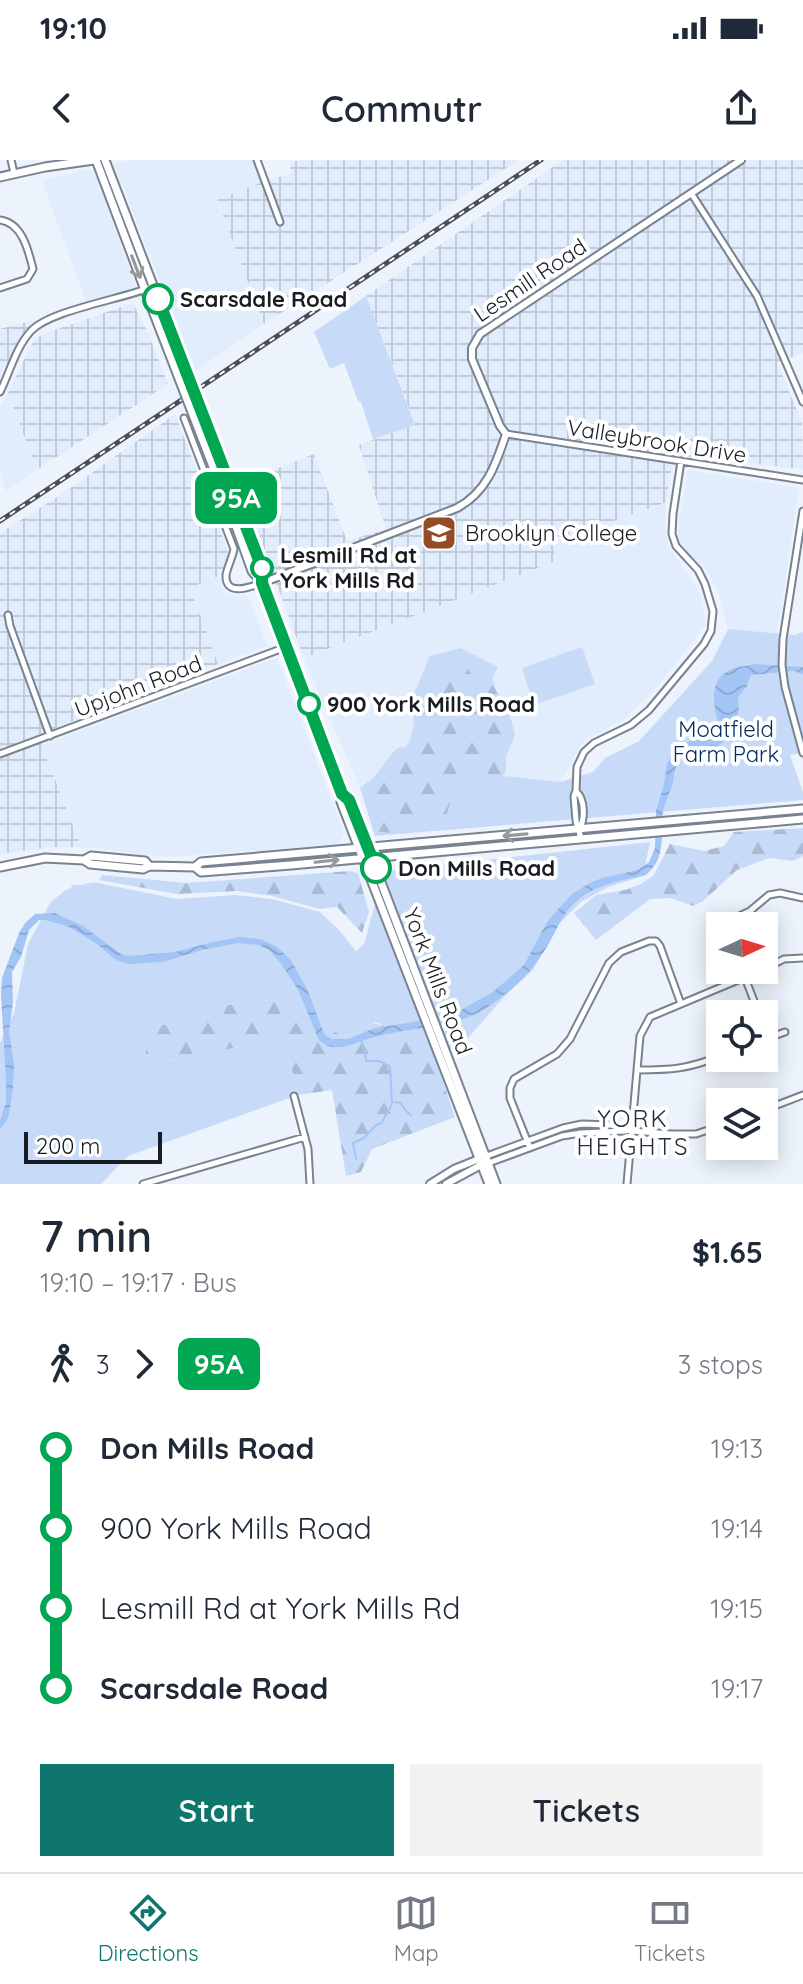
<!DOCTYPE html>
<html lang="en">
<head>
<meta charset="utf-8">
<style>
  body { margin:0; font-family:Quicksand,sans-serif; background:#f2f2f3; color:#1f2937; height:100vh; display:flex; flex-direction:column; font-size:30px; white-space:nowrap }
  * { box-sizing:border-box; margin:0 }
  p { font-size:26px; color:#747a83 }
  .icon { flex:none; width:44px; height:44px; fill:none; stroke:currentColor; stroke-width:2; stroke-linecap:round; stroke-linejoin:round }
  .map { position:relative; height:1024px; overflow:hidden }
  .side { display:flex; flex-direction:column; background:#fff; flex:1 }
  .side>* { flex:none }
  .badge { padding:0 16px; border-radius:12px; font-size:28px; line-height:52px }
  .needle { width:52px; rotate:86deg }
  .controls { position:absolute; left:706px; top:752px; display:grid; gap:16px }
  .controls a { display:grid; place-items:center; width:72px; height:72px; border-radius:0px; background:#fff; box-shadow:0 4px 20px #0003; font-size:40px }
  .scale { position:absolute; left:24px; bottom:20px; width:138px; box-sizing:border-box; padding-left:8px; border:4px solid #191c21; border-top:0; font-size:22px; line-height:28px; white-space:nowrap; color:#191c21; -webkit-text-stroke:6px #fff; paint-order:stroke }
  .map>.badge { position:absolute; translate:-50% -50%; box-shadow:0 0 0 4px #fff }
  .legs { display:flex; align-items:center; gap:12px; height:88px; padding:0 40px; font-size:26px }
  .legs p { margin-inline-start:auto }
  .headline { display:flex; align-items:center; justify-content:space-between; height:136px; padding:0 40px }
  h1 { font-size:44px; font-weight:600; line-height:60px }
  .cta { display:flex; gap:16px; margin-top:auto; padding:16px 40px }
  .cta a { flex:1; height:92px; border-radius:0px; background:#0f766e; color:#fff; font-size:32px; font-weight:600; line-height:92px; text-align:center }
  .cta a+a { background:#f2f2f3; color:#1f2937 }
  ul { padding:0 40px; list-style:none }
  li { display:flex; align-items:center; gap:28px; height:80px; font-size:30px }
  li i { display:grid; place-items:center; width:12px; height:100%; margin:0 10px; background:currentColor }
  li i::after { content:''; width:20px; height:20px; margin:-10px; border:6px solid; border-radius:50%; background:#fff }
  li p { margin-inline-start:auto }
  li:first-child i { background:linear-gradient(#0000 50%,currentColor 0) }
  li:last-child i { background:linear-gradient(currentColor 50%,#0000 0) }
  .status { display:flex; justify-content:space-between; align-items:center; height:56px; padding:0 40px; background:#fff; direction:ltr }
  .status svg { height:22px; fill:currentColor }
  header { display:flex; justify-content:space-between; align-items:center; height:104px; padding:0 40px; background:#fff; font-size:36px; font-weight:600 }
  .tabs { display:flex; justify-content:space-around; align-items:center; height:112px; border-top:2px solid #e0e1e3; background:#fff; font-size:22px; color:#747a83 }
  .tabs a { display:grid; justify-items:center; gap:4px }
  .tabs .active { color:#0f766e }
  .map>svg:first-child { display:block }
  .built { fill:#e1ecfd }
  .industrial { fill:url(#industrial-grid) }
  .green { fill:#c7dbf8 }
  .forest { fill:url(#forest-firs) }
  .water { fill:url(#water-waves) }
  .lines { fill:none; stroke-linecap:round; stroke-linejoin:round }
  .stream { stroke:#a2c5f6; stroke-width:2 }
  .minor-casing { stroke:#798390; stroke-width:9 }
  .tertiary-casing { stroke:#798390; stroke-width:10 }
  .secondary-casing { stroke:#798390; stroke-width:11 }
  .minor { stroke:#fff; stroke-width:5 }
  .tertiary { stroke:#fff; stroke-width:6 }
  .secondary { stroke:#fff; stroke-width:7 }
  .rail-casing { stroke:#4b4f55; stroke-width:5 }
  .rail { stroke:#fff; stroke-width:2; stroke-dasharray:6; stroke-linecap:butt }
  .secondary-bridge-casing { stroke:#798390; stroke-width:11; stroke-linecap:butt }
  .secondary-bridge { stroke:#fff; stroke-width:7 }
  .oneway { stroke:#98999b }
  .line-1-casing { stroke:#fff; stroke-width:18 }
  .line-1 { stroke:#00a651; stroke-width:12 }
  .stop-1-dot { fill:#fff; stroke:#00a651; stroke-width:4 }
  .labels { text-anchor:middle; stroke-width:8; stroke-linejoin:round; paint-order:stroke }
  .street-label { font-size:22px; fill:#191c21; stroke:#fff }
  .stop-label { font-size:22px; font-weight:bold; fill:#191c21; stroke:#fff; text-anchor:start }
  .poi-label { font-size:22px; fill:#191c21; stroke:#fff; text-anchor:start }
  .park-label { font-size:22px; fill:#042d61; stroke:#fff }
  .neighbourhood-label { font-size:24px; letter-spacing:2px; fill:#262e39; stroke:#fff }
</style>
</head>
<body>
<div class="status"><b>19:10</b><svg viewBox="0 0 49 12"><path d="M0 12V9h3v3zM5 12V6h3v6zM10 12V3h3v9zM15 12V0h3v12zM26 1h20v11H26zM47 4h2v5h-2z"/></svg></div>
<header><svg class="icon" aria-label="back" viewBox="0 0 24 24"><path d="M15 5l-7 7 7 7"/></svg>Commutr<svg class="icon" aria-label="share" viewBox="0 0 24 24"><path d="M12 15V3M7 8l5-5 5 5M5 13v7h14v-7"/></svg></header>
<div class="map">
<svg width="803" height="1024" viewBox="0 0 803 1024">
  <defs>
    <pattern id="industrial-grid" width="8" height="8" patternUnits="userSpaceOnUse" patternTransform="scale(2)"><rect width="8" height="8" fill="#e1ecfd"/><path d="M0 4h8M4 0v8" fill="none" stroke="#c0cad9"/></pattern>
    <pattern id="forest-firs" width="22" height="20" patternUnits="userSpaceOnUse" patternTransform="scale(2)"><rect width="22" height="20" fill="#c7dbf8"/><path d="M5 1l3.5 6h-7zM16 11l3.5 6h-7z" fill="#aabbd4"/></pattern>
    <pattern id="water-waves" width="16" height="10" patternUnits="userSpaceOnUse" patternTransform="scale(2)"><rect width="16" height="10" fill="#a2c5f6"/><path d="M0 5q4-4 8 0t8 0" fill="none" stroke="#8ba9d3"/></pattern>
  </defs>
  <rect width="100%" height="100%" fill="#edf3fc"/>
  <!-- built -->
  <path class="built" d="M129,0H254L262,22L217,40L264,164L195,211L114,4Z
    M89,9L94,12L136,127L87,144L42,21Z
    M8,233L37,310L6,331L0,313V247Z
    M688,310L799,328L777,473L728,469L717,428L705,408L687,392L679,378L678,368Z
    M666,342L665,368L667,379L670,388L701,435L706,465L653,532L622,561L584,580L560,622L501,617L414,586L360,628L304,498L556,401L552,383Z
    M218,416L224,432L235,437L248,435L267,486L218,504L189,428Z
    M277,498L344,673L339,685L168,697L81,687L42,585Z"/>
  <!-- industrial -->
  <path class="industrial" d="M301,0H519L264,164L217,40L262,22L292,13L289,3Z
    M563,0H803V193L777,203L802,262L803,309L674,295L666,342L553,383L556,401L304,498L239,323L314,294L347,381L386,369L359,285L415,264L366,136Z
    M133,143L148,173L168,224L37,310L8,233L33,181L43,174Z
    M33,160L12,196L0,216V169Z
    M175,254L228,391L226,404L220,411L218,416L190,428L218,504L38,575L81,687H53L0,694V373L62,334Z"/>
  <!-- green -->
  <path class="green" d="M366,136L415,265L373,279L361,242L358,241L344,203L330,209L314,172Z
    M728,469L795,475L803,472V593L790,595L803,632V640L375,676L360,628L414,586L413,536L430,496L461,488L498,507L492,519L514,579L503,601L502,616L560,622L593,612L605,598L639,581L712,501Z
    M582,487L595,524L534,545L522,508Z
    M650,682L643,716L608,727L581,742L554,769L533,810L505,836L460,887L428,894L415,889L413,863L388,867L375,862L347,877L333,871L295,847L270,840L227,845L187,867L146,863L147,906L189,896L285,879L298,935L128,996L101,1024H0V883L14,853L28,784L50,743L64,731L71,728L72,725H82L93,722L177,739L236,735L272,739L320,752L339,770L356,791L364,784L384,711Z"/>
  <!-- forest -->
  <path class="forest" d="M452,503C474,503 465,513 479,522C483,524 489,525 493,526L509,553L515,574L506,596V612L496,622L488,620L476,606L477,604L459,592C465,615 451,635 446,657L394,661L390,673L376,671L366,633L368,626L390,596L397,588L406,587C413,577 413,567 416,556C422,533 431,515 452,503Z
    M803,668V696L793,701L769,698L737,710L703,741L693,746L671,738L650,739L596,780L574,753L596,735L625,730L641,724L654,715L670,684L704,691L724,686L734,672Z
    M350,711L358,713L369,752L362,773L337,747L319,749L272,736L237,731L177,734L99,720L102,715L187,723Z
    M270,840L295,847L333,871L347,877L373,863L388,867L413,863L415,889L428,893L433,892L455,957L372,989L361,1012L346,1016L332,930L298,935L285,879L189,896L146,906V863L187,867L227,845Z"/>
  <!-- water -->
  <path class="water" d="M755,504L803,507V514L793,511L751,515L747,526L738,537C739,552 740,552 732,565C728,572 726,581 718,586C703,596 687,579 677,604C674,610 674,617 673,623C670,632 665,642 663,652C660,676 667,697 646,715C623,720 597,724 578,740C559,756 555,777 541,796C528,816 508,833 488,847C458,868 407,867 371,878C354,883 335,895 319,880L298,830L282,805L269,790L259,785L238,783L202,790L163,802L128,804L116,800L97,784L69,767L46,760H39L29,770L21,797L12,812L13,842L9,872L14,904L13,927L9,955L6,962L0,968V961L6,942V922L1,834L2,818L19,773L26,762L35,754L55,753L83,766L121,794L127,796L175,792L209,783L239,777L260,779L277,787L291,800L308,831L321,866L325,875L332,879H348L375,868L414,862L461,850L493,832L524,805L547,762L572,734L590,723L602,718L638,710L649,702L655,688L656,651L664,624L667,603L678,587L692,580H708L715,576L719,566C713,545 707,517 735,508C741,506 748,506 755,504Z"/>
  <g class="lines">
    <!-- stream -->
    <path class="stream" d="M394,942L401,943L405,950L411,955
      M356,999L353,983L364,978L376,965L382,963C384,955 391,951 392,942L390,907L379,901H366L365,892L361,879"/>
    <defs>
      <path id="minor" d="M11,0L14,13
        M257,0L280,62
        M691,33L757,136L803,242
        M0,60C22,63 28,89 33,109L27,119L0,128
        M0,232C10,212 16,187 31,171C50,150 124,139 154,126
        M184,258L234,389C232,399 227,408 226,415C225,437 250,427 262,423
        M506,274L803,320
        M803,351L783,479L782,505L785,527L803,593
        M8,455L10,466L50,576
        M0,594L286,487
        M576,631C585,639 585,658 580,668
        M581,678L576,661L574,636L576,631L577,607L584,592L594,583L631,565L649,550L704,484L711,471L713,451L705,424L698,410L676,386L672,374L673,354L681,301
        M724,766L726,762L750,751L769,735L780,733L803,738
        M764,809L784,799L803,798
        M742,810L759,854
        M764,868L768,878L764,880
        M768,878L785,872
        M637,910C671,910 688,909 720,896
        M294,936L308,989L310,1024
        M764,950L803,935
        M530,988L510,938V928L514,919L557,894L570,879L609,803L621,792L649,781H656L660,786L681,844
        M484,997L563,968L582,964L611,965L631,971L672,974H696L720,966
        M486,1004L562,976L581,973L626,971
        M143,1024L305,977
        M627,1024L640,876L650,857L762,810"/>
      <path id="tertiary" d="M262,423L457,348C487,332 496,304 506,274L500,266L472,199V188L480,174L741,0
        M430,1024L454,1009L479,999
        M446,1024L481,1005"/>
      <path id="secondary" d="M96,0L151,146
        M105,0L185,209
        M0,17L45,7L94,0
        M246,366L262,408V423
        M237,369L252,411L262,423L342,634L349,640L365,680L496,1024
        M342,634L341,642L489,1024
        M84,700L90,704L143,709L149,706L195,707L201,702L803,649
        M0,707L45,698L84,700L91,696L145,701L149,706
        M195,707L201,712L291,705L803,659"/>
    </defs>
    <!-- minor casing -->
    <use href="#minor" class="minor-casing"/>
    <!-- tertiary casing -->
    <use href="#tertiary" class="tertiary-casing"/>
    <!-- secondary casing -->
    <use href="#secondary" class="secondary-casing"/>
    <!-- minor -->
    <use href="#minor" class="minor"/>
    <!-- tertiary -->
    <use href="#tertiary" class="tertiary"/>
    <!-- secondary -->
    <use href="#secondary" class="secondary"/>
    <defs>
      <path id="rail" d="M0,361L541,0"/>
    </defs>
    <!-- rail casing -->
    <use href="#rail" class="rail-casing"/>
    <!-- rail -->
    <use href="#rail" class="rail"/>
    <defs>
      <path id="secondary-bridge" d="M151,146L237,369
        M185,209L246,366"/>
    </defs>
    <!-- secondary-bridge casing -->
    <use href="#secondary-bridge" class="secondary-bridge-casing"/>
    <!-- secondary-bridge -->
    <use href="#secondary-bridge" class="secondary-bridge"/>
  </g>
  <!-- one-way arrows -->
  <defs><path id="oneway-shaft" d="M-6 0H5M1.5-3L5.5 0L1.5 3" fill="none" stroke-width="1.6" stroke-linecap="round" stroke-linejoin="round" transform="scale(2)"/></defs>
  <g class="oneway">
    <use href="#oneway-shaft" transform="translate(136 107) rotate(69)"/>
    <use href="#oneway-shaft" transform="translate(515 675) rotate(175)"/>
    <use href="#oneway-shaft" transform="translate(327 701) rotate(-6)"/>
  </g>
  <g class="lines">
    <defs>
      <path id="line-1" d="M158,139L262,408V423L342,634L349,640L376,708"/>
    </defs>
    <!-- line-1 casing -->
    <use href="#line-1" class="line-1-casing"/>
    <!-- line-1 -->
    <use href="#line-1" class="line-1"/>
  </g>
  <!-- icons -->
  <defs>
    <symbol id="university-square" viewBox="-11 -11 22 22"><rect x="-9" y="-9" width="18" height="18" rx="4" fill="#934c25" stroke="#fff"/><path d="M0-5L7-2L0 1L-7-2ZM-4 1L0 2.5L4 1V4Q0 6-4 4Z" fill="#fff"/></symbol>
  </defs>
  <g fill-rule="evenodd">
    <use href="#university-square" x="419" y="353" width="40" height="40"/>
  </g>
  <!-- markers -->
  <g class="stop-1-dot">
    <circle cx="158" cy="139" r="14"/>
    <circle cx="262" cy="408" r="10"/>
    <circle cx="309" cy="544" r="10"/>
    <circle cx="376" cy="708" r="14"/>
  </g>
  <g class="labels">
    <!-- street labels -->
    <g class="street-label">
      <text transform="translate(530 120) rotate(-34)" y="8">Lesmill Road</text>
      <text transform="translate(657 281) rotate(9)" y="8">Valleybrook Drive</text>
      <text transform="translate(138 526) rotate(-21)" y="8">Upjohn Road</text>
      <text transform="translate(438 821) rotate(69)" y="8">York Mills Road</text>
    </g>
    <!-- stop labels -->
    <g class="stop-label">
      <text x="180" y="147">Scarsdale Road</text>
      <text x="280" y="403">Lesmill Rd at<tspan x="280" dy="25">York Mills Rd</tspan></text>
      <text x="327" y="552">900 York Mills Road</text>
      <text x="398" y="716">Don Mills Road</text>
    </g>
    <!-- poi labels -->
    <g class="poi-label">
      <text x="465" y="381">Brooklyn College</text>
    </g>
    <!-- park labels -->
    <g class="park-label">
      <text x="726" y="577">Moatfield<tspan x="726" dy="25">Farm Park</tspan></text>
    </g>
    <!-- neighbourhood labels -->
    <g class="neighbourhood-label">
      <text x="633" y="967">YORK<tspan x="633" dy="28">HEIGHTS</tspan></text>
    </g>
  </g>
</svg>
<div class="controls">
<a><svg class="needle" viewBox="-14 -14 28 28"><path d="M0-13l5 13h-10z" fill="#e53935"/><path d="M0 13l5-13h-10z" fill="#747a83"/></svg></a>
<a><svg class="icon" aria-label="locate" viewBox="0 0 24 24"><circle cx="12" cy="12" r="6"/><path d="M12 2v4M12 18v4M2 12h4M18 12h4"/></svg></a>
<a><svg class="icon" aria-label="layers" viewBox="0 0 24 24"><path d="M12 4l9 5-9 5-9-5zM3 14l9 5 9-5"/></svg></a>
</div>
<div class="scale">200 m</div>
<b class="badge" style="left:236px;top:338px;background:#00a651;color:#fff">95A</b>
</div>
<section class="side">
<div class="headline"><div><h1>7 min</h1><p>19:10 – 19:17 · Bus</p></div><b>$1.65</b></div>
<div class="legs"><svg class="icon" aria-label="walk" viewBox="0 0 24 24"><circle cx="13" cy="4" r="2"/><path d="M13 8l-2 6 4 7M11 14l-3 7M7 12l3-4h3l4 4"/></svg>3<svg class="icon" aria-label="forward" viewBox="0 0 24 24"><path d="M9 5l7 7-7 7"/></svg><b class="badge" style="background:#00a651;color:#fff">95A</b><p>3 stops</p></div>
<ul>
<li><i style="color:#00a651"></i><b>Don Mills Road</b><p>19:13</p></li>
<li><i style="color:#00a651"></i><span>900 York Mills Road</span><p>19:14</p></li>
<li><i style="color:#00a651"></i><span>Lesmill Rd at York Mills Rd</span><p>19:15</p></li>
<li><i style="color:#00a651"></i><b>Scarsdale Road</b><p>19:17</p></li>
</ul>
<div class="cta"><a>Start</a><a>Tickets</a></div>
</section>
<nav class="tabs">
<a class="active"><svg class="icon" aria-label="directions" viewBox="0 0 24 24"><path d="M12 3l9 9-9 9-9-9zM9 14v-3h6M13 9l2 2-2 2"/></svg>Directions</a>
<a><svg class="icon" aria-label="map" viewBox="0 0 24 24"><path d="M3 6l6-2 6 2 6-2v14l-6 2-6-2-6 2zM9 4v14M15 6v14"/></svg>Map</a>
<a><svg class="icon" aria-label="tickets" viewBox="0 0 24 24"><path d="M3 7h18v10H3zM15 7v10"/></svg>Tickets</a>
</nav>
</body>
</html>
